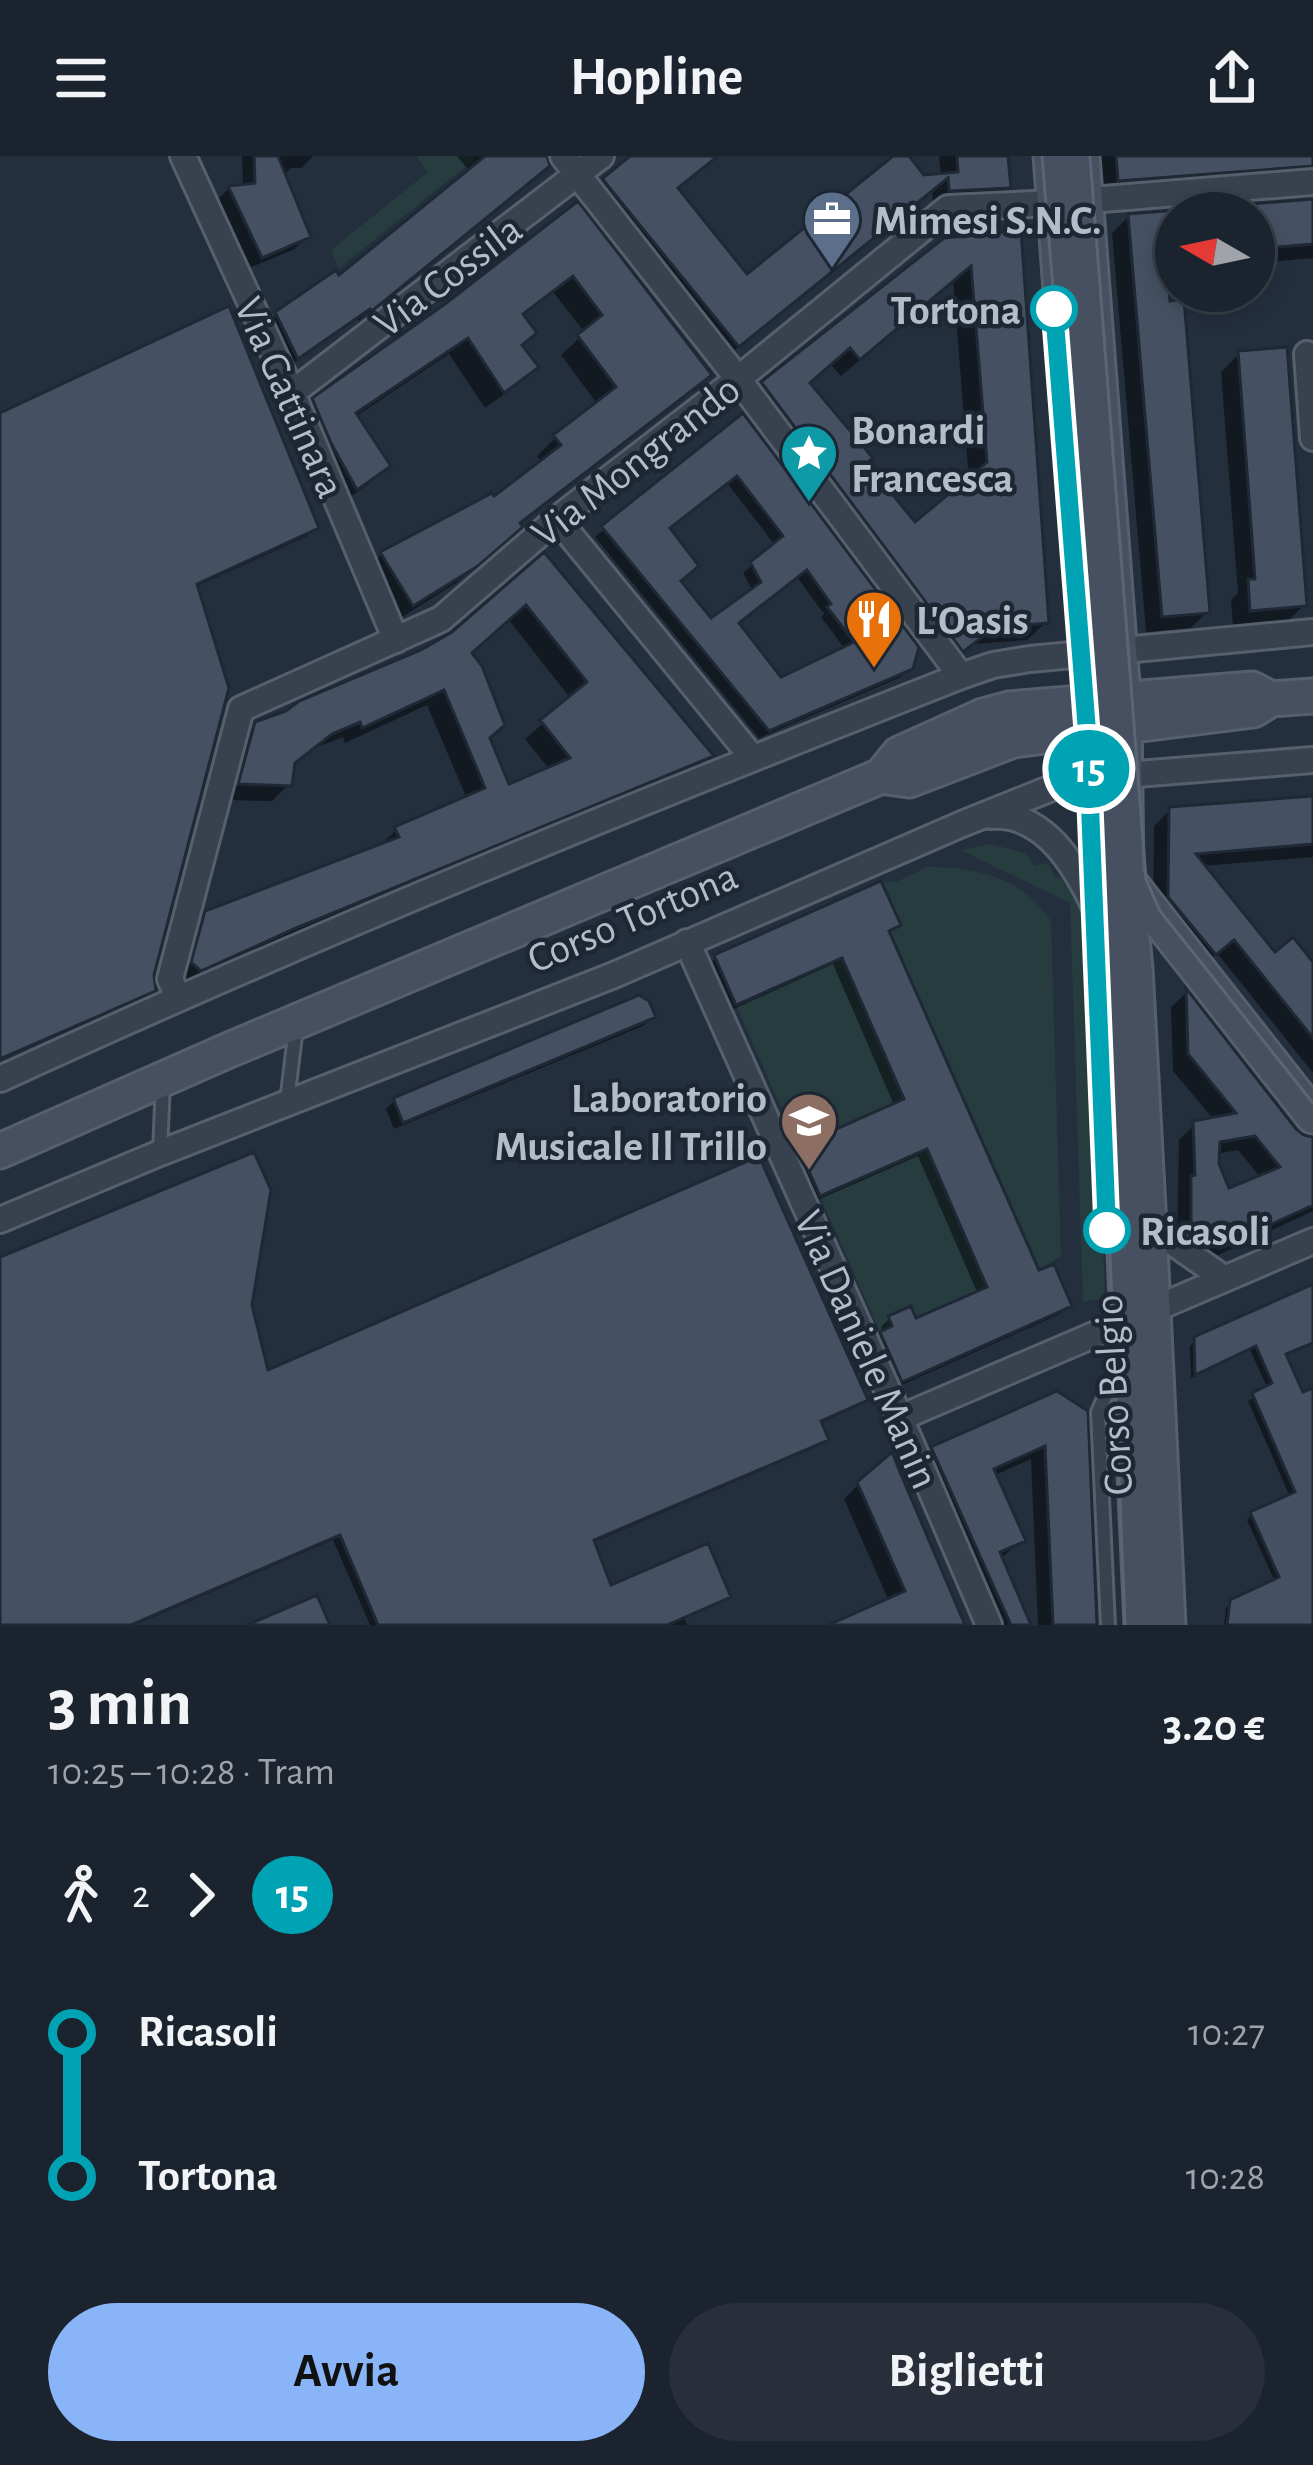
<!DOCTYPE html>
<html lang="it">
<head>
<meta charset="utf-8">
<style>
  body { margin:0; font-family:"Alegreya Sans",sans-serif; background:#282f3a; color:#f1f3f6; height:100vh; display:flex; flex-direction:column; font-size:45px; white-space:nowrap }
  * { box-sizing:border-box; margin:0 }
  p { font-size:39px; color:#a0a4aa }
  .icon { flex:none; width:66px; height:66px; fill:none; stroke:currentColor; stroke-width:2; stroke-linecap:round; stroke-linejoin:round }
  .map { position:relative; height:1469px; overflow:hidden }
  .details { display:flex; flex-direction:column; background:#1b232e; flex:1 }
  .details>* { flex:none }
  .badge { padding:0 24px; border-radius:39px; font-size:42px; line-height:78px }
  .needle { width:78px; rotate:279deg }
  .tools { position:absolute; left:1155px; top:36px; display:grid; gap:24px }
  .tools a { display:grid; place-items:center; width:120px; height:120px; border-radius:50%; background:#1b232e; box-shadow:0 6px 18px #0003,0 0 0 3px #39404a; font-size:60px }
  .map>.badge { position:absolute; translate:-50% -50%; box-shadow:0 0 0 6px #fff }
  .legs { display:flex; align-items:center; gap:18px; height:132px; padding:0 48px; font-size:39px }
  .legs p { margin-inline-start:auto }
  .headline { display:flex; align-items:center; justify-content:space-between; height:204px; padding:0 48px }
  h1 { font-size:66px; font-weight:700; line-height:90px }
  .primary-button { display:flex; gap:24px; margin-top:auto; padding:24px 48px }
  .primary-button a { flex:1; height:138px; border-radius:72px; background:#8ab4f8; color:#111; font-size:48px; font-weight:700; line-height:138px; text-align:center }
  .primary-button a+a { background:#282f3a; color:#f1f3f6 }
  ul { padding:0 48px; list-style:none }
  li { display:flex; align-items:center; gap:42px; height:144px; font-size:45px }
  li i { display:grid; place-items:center; width:18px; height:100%; margin:0 15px; background:currentColor }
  li i::after { content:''; width:30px; height:30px; margin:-15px; border:9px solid; border-radius:50%; background:#1b232e }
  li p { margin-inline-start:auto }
  li:first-child i { background:linear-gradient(#0000 50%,currentColor 0) }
  li:last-child i { background:linear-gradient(currentColor 50%,#0000 0) }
  header { display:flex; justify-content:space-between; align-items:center; height:156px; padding:0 48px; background:#1b232e; font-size:54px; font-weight:700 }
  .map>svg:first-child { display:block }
  .green { fill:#263c3f }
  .shadow { fill:#0007; fill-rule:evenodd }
  .building { fill:#455162; stroke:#1f2835; stroke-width:3; fill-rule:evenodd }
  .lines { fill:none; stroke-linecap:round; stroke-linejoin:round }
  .lane-casing { stroke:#565f6c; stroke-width:18 }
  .street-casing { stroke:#565f6c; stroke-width:30 }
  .secondary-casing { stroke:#565f6c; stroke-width:39 }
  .lane { stroke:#38414e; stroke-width:12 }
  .street { stroke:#38414e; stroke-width:24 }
  .secondary { stroke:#465061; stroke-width:33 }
  .tram { stroke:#5a6575; stroke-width:3 }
  .line-1-casing { stroke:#fff; stroke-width:27 }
  .line-1 { stroke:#00a3b4; stroke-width:18 }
  .stop-1-dot { fill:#fff; stroke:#00a3b4; stroke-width:6 }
  .labels { text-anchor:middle; stroke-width:9; stroke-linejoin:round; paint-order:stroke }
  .poi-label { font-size:42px; font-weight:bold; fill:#b4bcc9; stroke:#1d2633; text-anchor:start }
  .street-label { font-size:42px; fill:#b4bcc9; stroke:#1d2633 }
  .stop-label { font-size:42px; font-weight:bold; fill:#b4bcc9; stroke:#1d2633; text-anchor:end }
</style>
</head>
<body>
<header><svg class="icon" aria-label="menu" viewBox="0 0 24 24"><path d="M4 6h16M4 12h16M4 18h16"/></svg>Hopline<svg class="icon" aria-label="share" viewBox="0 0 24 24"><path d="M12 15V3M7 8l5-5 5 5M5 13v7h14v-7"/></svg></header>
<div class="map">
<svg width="1313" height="1469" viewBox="0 0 1313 1469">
  <rect width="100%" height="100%" fill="#242f3e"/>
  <!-- green -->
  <path class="green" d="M416,0H471L474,4L339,112L331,94L428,16Z
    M990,688L1026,697L1035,710L1048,707L1054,720L1065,723L1078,736V750L1091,758L1105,1142L1083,1146L1070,747L960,694Z
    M927,711C977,711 1022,721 1051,765L1061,1100L1039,1114L889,775L901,769L881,725L896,726Z
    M839,795L904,943L798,990L736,849Z
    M927,993L989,1136L880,1176L820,1040Z"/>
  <!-- shadow -->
  <path class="shadow" d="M242,0H313L302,12H291L283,20L307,80L295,93L249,112L217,44L229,32L243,31Z
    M457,0H538L534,22L358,165L357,163L285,213L265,171L277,159L338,123L470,16Z
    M635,0H717L675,34L747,123L898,0H905L922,22L941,20L939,0H1005L1008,31L991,48L933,51L932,34L721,205L589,41Z
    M1097,0H1311L1312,9L1294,27L1100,42Z
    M1313,45V102L1254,107V57H1176V117L1165,118L1207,456L1191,472L1146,476L1112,77L1129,60Z
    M577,50L708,219L690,237L518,370L501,388L456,427L394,466L363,417L381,399L491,341L494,344L543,307L537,300L555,282L598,249L561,199L585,177L553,136L521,161L519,190L535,211L517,229L485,252L449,198L355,261L387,310L369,328L338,349L296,263L314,245L446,151Z
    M1018,77L1046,466L1027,484L974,488L944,511L745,247L763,229ZM953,124L969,325L915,370L863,308L807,228L830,208L841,220Z
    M1239,198L1304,449L1286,467L1233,472L1231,444L1238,437L1221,216Z
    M0,261L316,371L307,380L195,431L151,819L153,834L144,843L0,904Z
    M742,261L910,512L901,521L759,582L595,381ZM727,327L775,389L743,417L753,436L711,466L678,426L666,373ZM797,421L824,458L821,461L845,493L780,525L736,468Z
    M544,400L710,599L694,615L183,830L176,824L189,775L207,757L380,690L396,674L467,643L427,549L345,587L343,581L312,593L292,609L289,628L272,645L224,644L239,586L256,569L423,497L454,478ZM508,463L571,543L525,583L550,614L507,632L487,583L469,498Z
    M1313,643V701L1203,710L1274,800L1313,811V917L1217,797L1198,812L1153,757L1154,670L1170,654Z
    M898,769L888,778L1037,1118L1069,1149L1060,1158L893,1233L873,1187L883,1177L881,1171L889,1163L915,1166L978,1138L918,1000L811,1047L791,1002L800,993L895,951L833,808L727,856L707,810L716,802Z
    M1186,837L1294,975L1313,983V1055L1212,1102L1177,1082L1179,984L1195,968L1214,964L1173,915L1171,851ZM1238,994L1261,1022L1228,1036L1216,1009V998Z
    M652,861L643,870L394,973L386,953L395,944Z
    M0,1104L248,1149L266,1218L864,1243L857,1250L819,1268L825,1283L818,1290L592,1387L610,1432L704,1451L685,1463L687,1469H370L333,1384L135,1469H0Z
    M1313,1131V1188L1284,1200L1302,1240L1313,1235V1469H1224L1226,1452L1232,1446L1275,1426L1247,1364L1252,1359L1290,1341L1248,1245L1268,1233L1250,1194L1191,1222L1190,1190L1196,1184Z
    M1056,1238L1096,1469H1038L1031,1303L993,1320L1022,1384L1000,1403L1028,1469H989L917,1310L932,1294Z
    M859,1328L962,1469L889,1445L844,1343Z"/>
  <!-- building -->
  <path class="building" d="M254,0H278L311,81L262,102L228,30L255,27Z
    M485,0H547L550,10L372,155L370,153L298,203L275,156L336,114L339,119Z
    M630,0H718L678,32L747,118L893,0H909L924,19L958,16L957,0H1008L1011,32L949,35L948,22L739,191L604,25L603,22Z
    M1116,0H1313V10L1118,25Z
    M1313,43V88L1254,93V57H1176V103L1167,104L1170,145L1184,143L1210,457L1162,461L1128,58Z
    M578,45L712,219L520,367L523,371L478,410L413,450L380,396L492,337L494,340L561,289L553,279L616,231L577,179L602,159L573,120L523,158L537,177L522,189L539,211L504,237L468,182L356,257L391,310L357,334L331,287L312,242L445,148Z
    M1021,74L1049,467L995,471L963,496L761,226L944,82ZM971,110L987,306L915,366L867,307L873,302L810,227L850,192L860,204Z
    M229,150L319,372L197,428L229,532L154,819L156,835L0,903V257Z
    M1287,191L1307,450L1250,455L1248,423H1255L1238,195Z
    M743,257L919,491L913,513L769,575L601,370ZM737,320L783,380L750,406L761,426L711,462L681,425L699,410L670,372ZM807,414L831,448L827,451L854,486L781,521L739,467Z
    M544,396L714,600L294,773L201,815L191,806L205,755L399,681L394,671L485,632L444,534L362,572L360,566L332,578L295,607L292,630L238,628L255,566L286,555L299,545L421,494L452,476ZM526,449L587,526L540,564L570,602L509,628L490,582L505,569L482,510L472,497Z
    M1313,640V688L1196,698L1275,796L1293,781L1313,806V882L1234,784L1216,799L1168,741L1169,651Z
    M881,725L901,769L889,775L1039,1114L1054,1108L1072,1150L902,1226L880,1176L892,1170L888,1160L911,1150L916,1162L987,1131L927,993L820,1040L798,990L904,943L842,802L736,849L714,799Z
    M1186,832L1296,973L1304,979L1313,981V1049L1229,1088L1191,1066V1020L1195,1019L1193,965L1236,957L1188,898ZM1255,980L1280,1011L1229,1032L1219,1008L1220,986Z
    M639,839L649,845L656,861L403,967L393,942Z
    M254,996L271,1034L252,1149L268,1214L759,1000L868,1244L821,1265L829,1284L594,1384L611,1429L708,1387L731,1441L667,1469H378L340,1379L131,1469H0V1101Z
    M1313,1128V1187L1286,1198L1303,1236L1313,1232V1469H1227L1230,1444L1279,1421L1250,1356L1295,1336L1252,1237L1272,1227L1256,1190L1195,1219L1194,1181Z
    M1057,1235L1088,1255L1097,1469H1053L1045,1290L994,1313L1026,1385L1000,1396L1031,1469H1011L931,1291Z
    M892,1296L900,1316L965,1469H828L905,1435L857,1326Z
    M317,1439L330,1469H247Z"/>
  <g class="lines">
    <defs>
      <path id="lane" d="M287,946L296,871
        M160,996L163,926
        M1108,1469L1098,1256L1121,1206"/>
      <path id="street" d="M183,0L292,237L396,484
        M563,0L738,223L961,520
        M1307,198L1313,282
        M292,237L601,0
        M557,363L752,601
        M990,660C1049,655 1080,719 1101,764
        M687,786L900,1262L989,1469
        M178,841L170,823L241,553L441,463L557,363L738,223L948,52L1054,47L1313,26
        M0,923C316,778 638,647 961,520L993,509L1030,503L1313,476
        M0,1064L160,997L614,819L962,668L1074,623L1313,604
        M1149,1070L1225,1123
        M900,1262L1313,1085"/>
      <path id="secondary" d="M1051,0L1096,604L1100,707L1112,813L1142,1469
        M1082,0L1124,554L1126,722L1135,812L1149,1070L1168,1469
        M881,620L909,624L1013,584L1253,554L1271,543L1313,540
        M1126,722L1313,960
        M0,995L229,894L881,620L899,598L983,560L1009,553L1252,533L1271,543"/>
    </defs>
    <!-- lane casing -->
    <use href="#lane" class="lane-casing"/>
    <!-- street casing -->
    <use href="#street" class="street-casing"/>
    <!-- secondary casing -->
    <use href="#secondary" class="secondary-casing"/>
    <!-- lane -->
    <use href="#lane" class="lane"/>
    <!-- street -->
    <use href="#street" class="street"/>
    <!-- secondary -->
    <use href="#secondary" class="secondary"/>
    <!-- tram -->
    <path class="tram" d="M1042,0L1076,411L1092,657L1125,1469
      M1090,0L1146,723L1160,755L1313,947"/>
  </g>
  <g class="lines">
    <defs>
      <path id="line-1" d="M1054,153L1087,575L1107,1074"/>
    </defs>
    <!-- line-1 casing -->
    <use href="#line-1" class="line-1-casing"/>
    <!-- line-1 -->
    <use href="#line-1" class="line-1"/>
  </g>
  <!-- icons -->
  <defs>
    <symbol id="office-pin" viewBox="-11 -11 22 30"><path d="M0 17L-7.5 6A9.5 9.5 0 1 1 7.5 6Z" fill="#5c6f8a" stroke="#1d2633"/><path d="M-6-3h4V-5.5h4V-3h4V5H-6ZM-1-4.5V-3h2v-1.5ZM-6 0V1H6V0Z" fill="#fff"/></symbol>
    <symbol id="sight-pin" viewBox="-11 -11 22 30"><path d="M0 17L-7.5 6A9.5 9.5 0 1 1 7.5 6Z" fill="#0f9aa8" stroke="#1d2633"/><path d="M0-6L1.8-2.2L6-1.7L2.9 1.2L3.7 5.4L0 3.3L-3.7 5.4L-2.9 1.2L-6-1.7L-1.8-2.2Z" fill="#fff"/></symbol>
    <symbol id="restaurant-pin" viewBox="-11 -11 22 30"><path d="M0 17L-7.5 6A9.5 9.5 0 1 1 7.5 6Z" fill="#e8710a" stroke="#1d2633"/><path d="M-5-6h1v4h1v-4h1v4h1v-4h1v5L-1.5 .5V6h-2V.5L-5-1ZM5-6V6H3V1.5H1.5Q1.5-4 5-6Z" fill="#fff"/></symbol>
    <symbol id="school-pin" viewBox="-11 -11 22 30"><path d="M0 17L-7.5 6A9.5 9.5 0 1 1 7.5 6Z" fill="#8d6e63" stroke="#1d2633"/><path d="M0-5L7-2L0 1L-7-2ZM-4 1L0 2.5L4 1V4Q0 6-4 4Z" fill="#fff"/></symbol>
  </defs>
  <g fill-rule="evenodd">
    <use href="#office-pin" x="799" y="30" width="66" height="90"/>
    <use href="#sight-pin" x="776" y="264" width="66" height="90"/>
    <use href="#restaurant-pin" x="841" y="430" width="66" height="90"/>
    <use href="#school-pin" x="776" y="932" width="66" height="90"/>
  </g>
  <!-- markers -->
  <g class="stop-1-dot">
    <circle cx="1054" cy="153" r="21"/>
    <circle cx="1107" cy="1074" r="21"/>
  </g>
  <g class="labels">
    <!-- poi labels -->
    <g class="poi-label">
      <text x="874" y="78">Mimesi S.N.C.</text>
      <text x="851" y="288">Bonardi<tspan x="851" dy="48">Francesca</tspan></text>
      <text x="916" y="478">L'Oasis</text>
      <text x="767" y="956" text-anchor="end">Laboratorio<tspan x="767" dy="48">Musicale Il Trillo</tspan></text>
    </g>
    <!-- street labels -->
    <g class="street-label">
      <text transform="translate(447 119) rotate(-37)" y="15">Via Cossila</text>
      <text transform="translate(291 241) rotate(66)" y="15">Via Gattinara</text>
      <text transform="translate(635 304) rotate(-38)" y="15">Via Mongrando</text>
      <text transform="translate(632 760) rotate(-23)" y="15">Corso Tortona</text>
      <text transform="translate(868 1193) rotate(66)" y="15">Via Daniele Manin</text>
      <text transform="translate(1112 1239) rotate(-93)" y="15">Corso Belgio</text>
    </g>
    <!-- stop labels -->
    <g class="stop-label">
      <text x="1021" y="168">Tortona</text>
      <text x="1140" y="1089" text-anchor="start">Ricasoli</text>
    </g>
  </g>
</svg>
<div class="tools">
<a><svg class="needle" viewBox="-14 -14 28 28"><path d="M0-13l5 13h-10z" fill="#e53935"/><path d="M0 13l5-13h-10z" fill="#a0a4aa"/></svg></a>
</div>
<b class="badge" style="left:1089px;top:613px;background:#00a3b4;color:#fff">15</b>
</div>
<section class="details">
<div class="headline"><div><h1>3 min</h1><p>10:25 – 10:28 · Tram</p></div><b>3.20 €</b></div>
<div class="legs"><svg class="icon" aria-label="walk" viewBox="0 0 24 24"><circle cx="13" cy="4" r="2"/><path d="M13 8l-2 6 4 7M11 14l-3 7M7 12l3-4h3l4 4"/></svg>2<svg class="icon" aria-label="forward" viewBox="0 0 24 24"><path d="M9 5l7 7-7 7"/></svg><b class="badge" style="background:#00a3b4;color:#fff">15</b></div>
<ul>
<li><i style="color:#00a3b4"></i><b>Ricasoli</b><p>10:27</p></li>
<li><i style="color:#00a3b4"></i><b>Tortona</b><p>10:28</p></li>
</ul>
<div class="primary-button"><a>Avvia</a><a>Biglietti</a></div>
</section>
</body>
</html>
